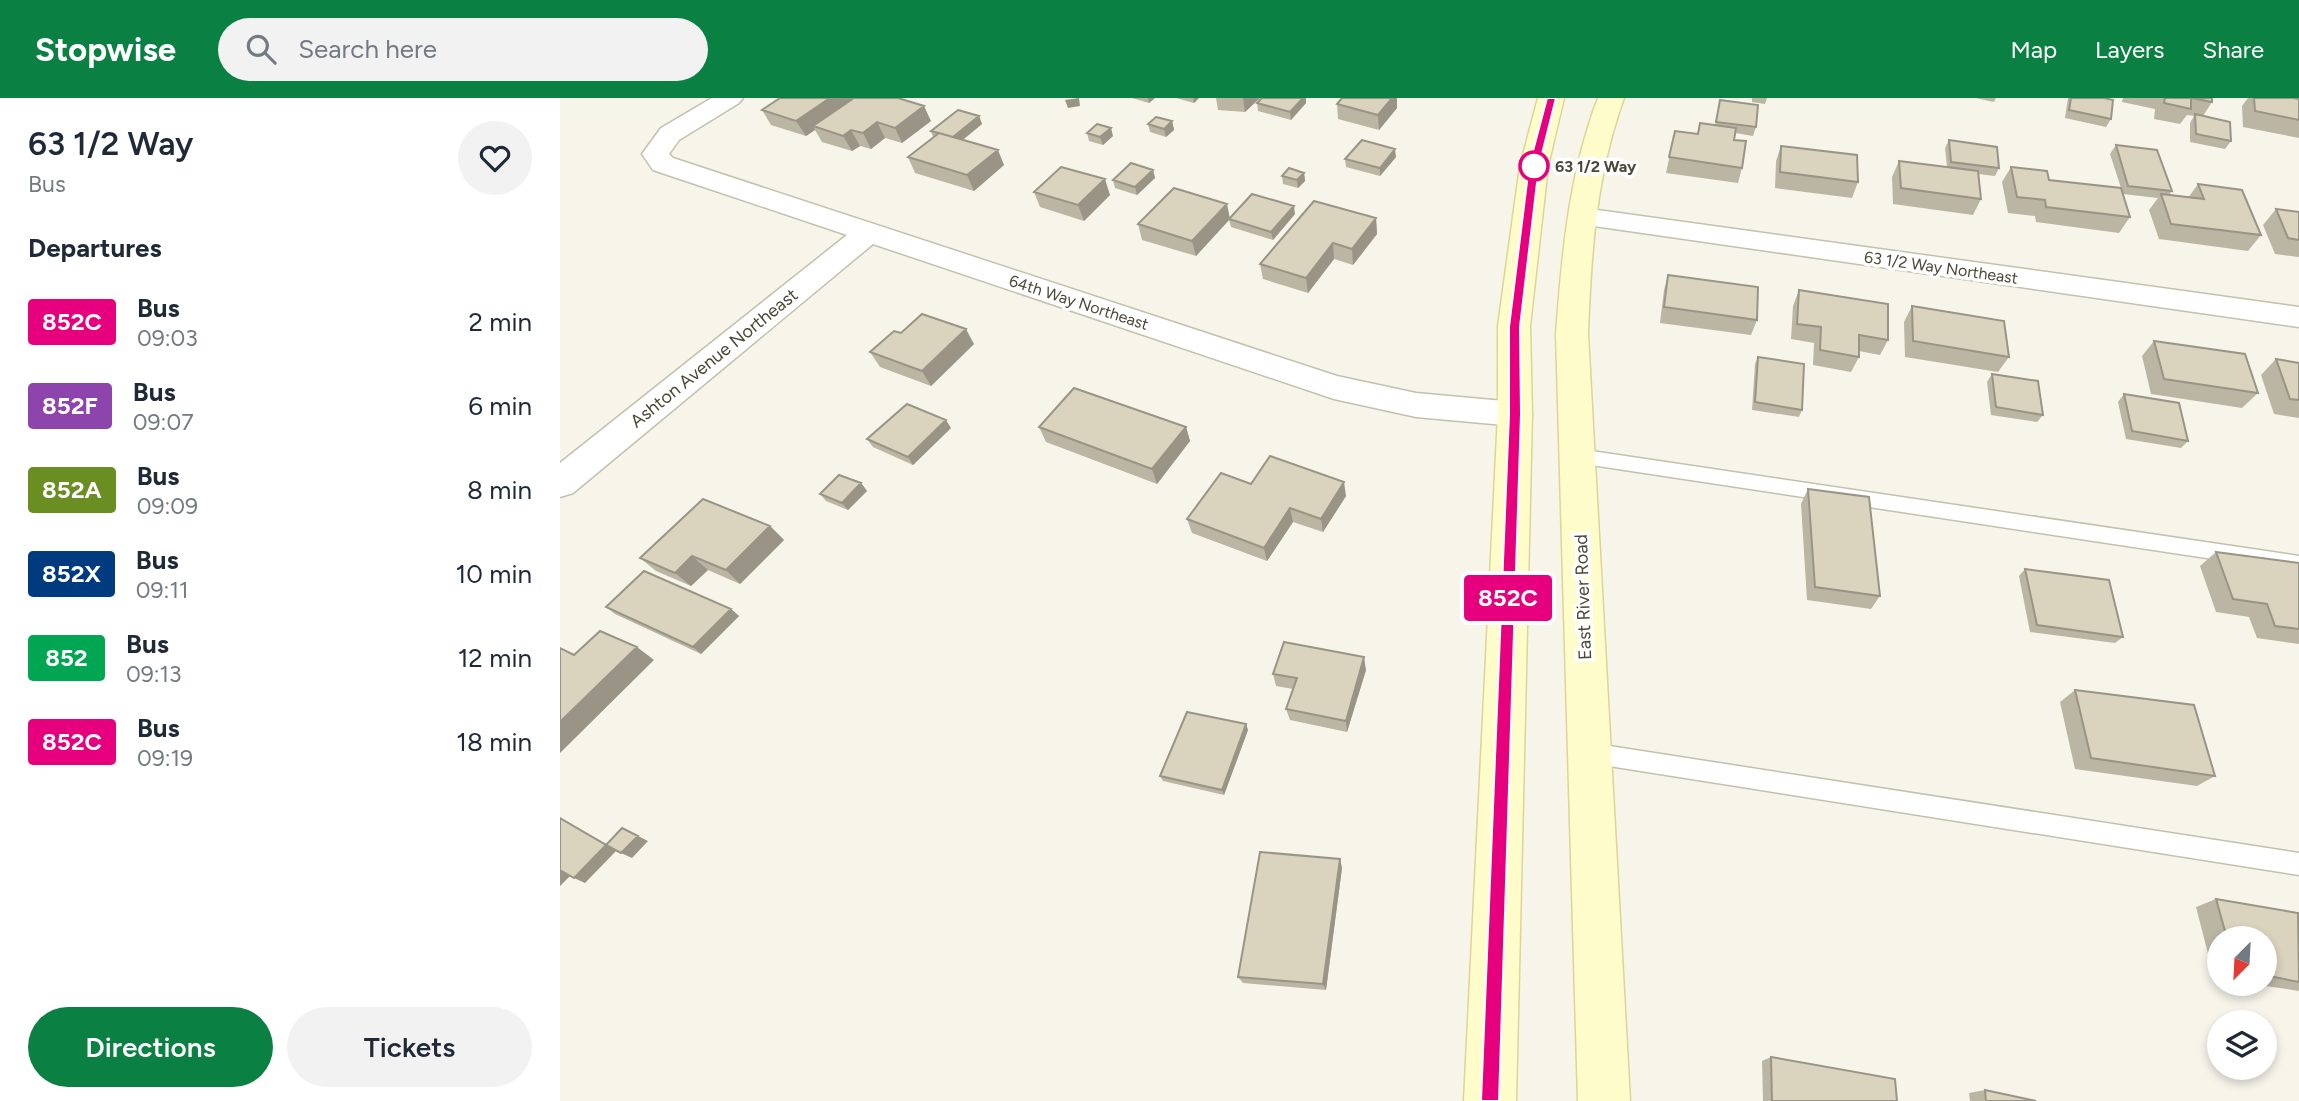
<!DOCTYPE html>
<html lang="en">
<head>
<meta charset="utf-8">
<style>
  body { margin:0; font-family:Figtree,sans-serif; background:#f2f2f3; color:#1f2937; height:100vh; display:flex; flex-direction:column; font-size:26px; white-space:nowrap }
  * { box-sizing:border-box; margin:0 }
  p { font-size:23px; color:#747a83 }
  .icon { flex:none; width:38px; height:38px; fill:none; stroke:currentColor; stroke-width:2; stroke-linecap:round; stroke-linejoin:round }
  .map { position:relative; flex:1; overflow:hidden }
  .details { display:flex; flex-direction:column; background:#fff; width:560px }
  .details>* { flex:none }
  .badge { padding:0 14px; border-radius:5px; font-size:24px; line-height:46px }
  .needle { width:46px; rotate:204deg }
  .tools { position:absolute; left:1647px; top:828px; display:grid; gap:14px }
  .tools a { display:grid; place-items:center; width:70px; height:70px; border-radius:50%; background:#fff; box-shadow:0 4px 10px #0003; font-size:35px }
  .map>.badge { position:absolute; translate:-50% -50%; box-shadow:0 0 0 4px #fff }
  h2 { padding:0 28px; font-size:26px; line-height:63px }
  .round { display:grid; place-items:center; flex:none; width:74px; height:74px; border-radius:37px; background:#f2f2f3 }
  .summary { display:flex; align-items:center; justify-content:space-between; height:119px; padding:0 28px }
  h1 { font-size:33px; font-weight:600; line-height:52px }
  .cta { display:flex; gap:14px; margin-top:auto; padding:14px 28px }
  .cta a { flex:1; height:80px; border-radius:42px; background:#0b8043; color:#fff; font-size:28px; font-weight:600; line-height:80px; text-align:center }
  .cta a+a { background:#f2f2f3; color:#1f2937 }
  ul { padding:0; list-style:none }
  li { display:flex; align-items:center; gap:21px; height:84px; padding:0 28px }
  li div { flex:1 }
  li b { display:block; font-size:26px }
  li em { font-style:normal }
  li .badge { min-width:77px; font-weight:700; text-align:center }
  header { display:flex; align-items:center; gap:42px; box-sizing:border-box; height:98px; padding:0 35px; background:#0b8043; color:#fff }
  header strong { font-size:33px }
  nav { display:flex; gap:38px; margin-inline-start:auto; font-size:24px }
  .search { width:490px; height:63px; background:#f2f2f3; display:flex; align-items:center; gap:18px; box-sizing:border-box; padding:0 24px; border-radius:38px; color:#747a83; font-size:26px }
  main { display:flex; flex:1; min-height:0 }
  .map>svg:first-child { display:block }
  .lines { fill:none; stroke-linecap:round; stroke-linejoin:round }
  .service-casing { stroke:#c3c0ac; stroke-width:3 }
  .minor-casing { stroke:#c3c0ac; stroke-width:3 }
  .secondary-casing { stroke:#dbd596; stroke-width:3 }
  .service { fill:#fff; fill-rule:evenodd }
  .minor { fill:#fff; fill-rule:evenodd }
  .secondary { fill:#fffccc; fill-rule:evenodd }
  .wall { fill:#bbb6a3 }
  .shaded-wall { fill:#999485 }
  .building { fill:#dad4be; stroke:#999485; stroke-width:2 }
  .line { fill:#e6007e; stroke:#fff; stroke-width:2 }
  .stop-dot { fill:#fff; stroke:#e6007e; stroke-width:3.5 }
  .labels { text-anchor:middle; stroke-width:7; stroke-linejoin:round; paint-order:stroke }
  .far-stop-label { font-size:16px; font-weight:bold; fill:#4c4837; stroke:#fff; text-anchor:start }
  .far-street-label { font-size:16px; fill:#4c4837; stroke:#fff }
  .street-label { font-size:18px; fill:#4c4837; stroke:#fff }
</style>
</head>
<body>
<header>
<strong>Stopwise</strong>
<div class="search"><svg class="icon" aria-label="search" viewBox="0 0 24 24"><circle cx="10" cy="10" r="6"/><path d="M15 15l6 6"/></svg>Search here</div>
<nav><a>Map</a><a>Layers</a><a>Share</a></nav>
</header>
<main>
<section class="details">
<div class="summary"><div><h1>63 1/2 Way</h1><p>Bus</p></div><a class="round"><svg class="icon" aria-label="heart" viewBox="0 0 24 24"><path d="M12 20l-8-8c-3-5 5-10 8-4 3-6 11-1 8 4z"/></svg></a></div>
<h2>Departures</h2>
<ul>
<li><span class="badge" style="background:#e6007e;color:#fff">852C</span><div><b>Bus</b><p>09:03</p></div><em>2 min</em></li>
<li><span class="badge" style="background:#8e44ad;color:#fff">852F</span><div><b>Bus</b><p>09:07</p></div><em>6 min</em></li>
<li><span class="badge" style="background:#6b8e23;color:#fff">852A</span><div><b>Bus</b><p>09:09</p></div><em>8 min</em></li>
<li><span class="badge" style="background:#003b80;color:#fff">852X</span><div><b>Bus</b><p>09:11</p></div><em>10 min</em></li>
<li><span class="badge" style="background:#00a651;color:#fff">852</span><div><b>Bus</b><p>09:13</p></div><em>12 min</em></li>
<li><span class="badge" style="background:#e6007e;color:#fff">852C</span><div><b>Bus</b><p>09:19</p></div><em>18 min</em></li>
</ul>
<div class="cta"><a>Directions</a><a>Tickets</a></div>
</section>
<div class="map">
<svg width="1739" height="1003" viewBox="0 0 1739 1003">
  <rect width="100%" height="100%" fill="#f7f5ea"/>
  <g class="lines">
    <defs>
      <path id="service" d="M1018,351L1739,458V474L1018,365L1012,363L1009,358L1012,353Z
        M1030,645L1739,755V777L1030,665L1022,662L1019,655L1022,648Z"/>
      <path id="minor" d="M152,0H183L179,5L119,42L109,56L113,60L777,278L856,295L955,304L967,307L972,316L967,325L955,328L856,319L774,301L313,146L13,395L0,399V365L287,137L93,72L82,56L101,30Z
        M1023,110L1739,209V229L1013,125L1009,119L1013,113Z"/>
      <path id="secondary" d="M978,0H1004L988,68L970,228L972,316L956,1003H904L938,316V228L960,68Z
        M1038,0H1064C1036,77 1031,155 1028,236L1070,1003H1018L996,236C1002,155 1009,76 1038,0Z"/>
    </defs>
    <!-- service casing -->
    <use href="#service" class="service-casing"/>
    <!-- minor casing -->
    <use href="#minor" class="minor-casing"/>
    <!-- secondary casing -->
    <use href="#secondary" class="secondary-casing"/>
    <!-- service -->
    <use href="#service" class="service"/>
    <!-- minor -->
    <use href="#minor" class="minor"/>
    <!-- secondary -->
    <use href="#secondary" class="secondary"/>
  </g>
  <!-- wall -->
  <path class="wall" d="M572,0H595L589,5Z
    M616,0H639L634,5Z
    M656,0H700L685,14L658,12Z
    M702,0H746V5L731,22L698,13L697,5Z
    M782,0H837V10L819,32L778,21L777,6Z
    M1192,0H1207L1205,6L1192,4Z
    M1415,0H1436L1434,4Z
    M1508,0H1544L1551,21L1546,29L1505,20Z
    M1563,0H1652V4L1643,18L1671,43L1665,51L1630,44V25L1634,18L1627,17L1620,26L1594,21L1595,11L1562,4Z
    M1688,0H1733L1739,1V40L1683,29L1682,8Z
    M1160,2L1196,29L1193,38L1175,35L1174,42L1182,70L1178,85L1106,75L1115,33L1137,36L1140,25L1155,27Z
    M202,12L371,23L342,45L325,40L311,51L300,48L292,53L262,44L255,32L246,38L211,27Z
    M419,18L422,26L403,42L444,67L414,93L355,75L348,59L373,39L371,33Z
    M612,23L614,32L606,39L590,34L588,26Z
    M527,35L553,38L543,47L529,43Z
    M1389,42L1439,70L1435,78L1418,76L1421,101L1413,117L1333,106L1332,79L1339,63L1387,69L1385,50Z
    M1556,47L1612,93L1609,97L1628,100L1638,86L1701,137L1688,153L1599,141L1589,112L1598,100L1563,96L1570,119L1559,135L1476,124L1475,118L1448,115L1442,84L1451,69L1489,82L1561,90L1550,56Z
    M1221,48L1298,84L1292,100L1215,90L1216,63Z
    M836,59L820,78L786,69L785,61Z
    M593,72L595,80L577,97L555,90L553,82Z
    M744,75L745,83L738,90L723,86L722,78Z
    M474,94L550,97L524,123L480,109Z
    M1716,111L1739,114V159L1715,156L1703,127Z
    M735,116L713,142L671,129L669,122L636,158L582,142L578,126Z
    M816,120L817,136L793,167L774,161L748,195L703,181L700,166Z
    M1108,177L1197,222L1191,237L1100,225L1104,192Z
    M1239,192L1328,242L1320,257L1299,253V259L1291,274L1253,267L1254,245L1231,241L1233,208Z
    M1352,208L1449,259L1438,274L1345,259L1344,224Z
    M341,235L414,246L371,288L320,269L310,254Z
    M1594,243L1698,295L1682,310L1591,296L1582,258Z
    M1198,259L1242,312L1239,319L1192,312L1195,266Z
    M1716,261L1739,265V320L1714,316L1701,277Z
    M1432,276L1483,317L1477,324L1431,317L1427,284Z
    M1564,296L1628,343L1621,350L1566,341L1558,304Z
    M479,329H626L630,343L597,386L486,344Z
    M391,330L353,367L313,349L307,341Z
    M301,385L307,393L288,412L266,403L260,396Z
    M691,386L786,398L763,434L733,424L707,463L632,435L627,421Z
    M1248,391L1320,498L1311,511L1247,502L1241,406Z
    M210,428L224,442L180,486L148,472L131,488L96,473L80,460Z
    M1656,454L1739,465V546L1697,540L1689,519L1656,514L1640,468Z
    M1465,471L1563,539L1555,545L1470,534L1459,478Z
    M46,509L171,511L179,518L141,556L55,516Z
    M806,572L787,634L730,622L726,611L733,591L716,588L713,576Z
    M1515,592L1655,678L1637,688L1515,671L1500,604Z
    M686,626L688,632L664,697L603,683L600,678Z
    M780,761L782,770L766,892L683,885L678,879Z
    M1656,801L1739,818V893L1692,886H1704V840H1659V879H1654L1636,809Z
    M1211,959L1337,1003H1203L1202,963Z
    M1425,992L1476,1003H1410L1409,995Z"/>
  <!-- shaded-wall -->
  <path class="shaded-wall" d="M270,0H300L253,28L255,32L246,38L236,23Z
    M519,0L520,8L508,10L505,2Z
    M588,0H595L589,5Z
    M633,0H639L634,5Z
    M683,0H700L685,14Z
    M743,0H746V5L731,22L730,14Z
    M832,0H837V10L819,32L818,17Z
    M364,8L371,23L342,45L335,30Z
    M419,18L422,26L396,47L392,39Z
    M612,23L614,32L606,39L604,31Z
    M317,24L325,40L311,51L303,35Z
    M551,30L553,38L543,47L540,39Z
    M291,32L300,48L292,53L283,38Z
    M835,51L836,59L820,78V70Z
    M438,52L444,67L414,93L407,77Z
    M593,72L595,80L577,97L575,89Z
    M744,75L745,83L738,90L737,82Z
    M545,81L550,97L524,123L518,107Z
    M667,106L670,121L636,158L632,143Z
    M734,108L735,116L713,142L711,134Z
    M816,120L817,136L793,167L792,151Z
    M773,145L774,161L748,195L746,180Z
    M406,231L414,246L371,288L362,273Z
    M386,322L391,330L353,367L348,359Z
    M626,329L630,343L597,386L592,371Z
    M784,384L786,398L763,434L761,421Z
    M301,385L307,393L288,412L282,405Z
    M730,410L733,424L707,463L704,450Z
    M210,428L224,442L180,486L166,472Z
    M132,458L148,472L131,488L115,475Z
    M171,511L179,518L141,556L133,549Z
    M77,549L94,562L0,655V624Z
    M804,559L806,572L787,634L786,623Z
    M686,626L688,632L664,697L662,692Z
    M0,720L57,752L25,785L14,780Z
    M62,730L88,743L72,760L61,755Z
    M780,761L782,770L766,892L763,886Z
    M0,772L11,777L0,788Z"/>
  <!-- building -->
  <path class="building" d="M220,0H270L236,23L202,12Z
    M294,0H338L364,8L335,30L317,24L303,35L291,32L283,38L253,28Z
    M702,0H743L730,14L697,5Z
    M782,0H832L818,17L777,6Z
    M1511,0H1544L1553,2L1551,21L1509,12Z
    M1605,0H1631V11L1604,5Z
    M1632,0H1652V4Z
    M1694,0H1733L1739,1V22L1695,13Z
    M1160,2L1198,7L1196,29L1156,24Z
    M398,12L419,18L393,39L371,33Z
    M1635,16L1670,24L1671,43L1636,36Z
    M596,19L612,23L604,31L588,26Z
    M1140,25L1176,30L1174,42L1186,43L1182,70L1109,59L1115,33L1138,36Z
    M537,26L551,30L540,39L527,35Z
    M379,35L438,52L407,77L348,59Z
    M802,42L835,51L820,70L785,61Z
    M1389,42L1437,49L1439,70L1391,64Z
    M1556,47L1597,52L1612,93L1568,88Z
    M1221,48L1297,57L1298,84L1220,74Z
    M1339,63L1418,73L1421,101L1341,90Z
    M571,65L593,72L575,89L553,82Z
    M501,69L545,81L518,107L474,94Z
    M1451,69L1487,73L1489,82L1561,90L1570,119L1486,109L1485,102L1457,99Z
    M729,70L744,75L737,82L722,78Z
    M1638,86L1682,92L1701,137L1611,126L1601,96L1644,101Z
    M614,90L667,106L632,143L578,126Z
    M692,96L734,108L711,134L669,121Z
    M754,103L816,120L792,151L773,145L746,180L700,166Z
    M1716,111L1739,114V142L1728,140Z
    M1108,177L1198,189L1197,222L1104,209Z
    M1239,192L1328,206V242L1299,237V259L1260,252L1261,229L1237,226Z
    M1352,208L1444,223L1449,259L1353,243Z
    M362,216L406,231L362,273L310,254L334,233L341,235Z
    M1594,243L1685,256L1698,295L1604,281Z
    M1198,259L1244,266L1242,312L1195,304Z
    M1716,261L1739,265V302L1730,301Z
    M1432,276L1478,283L1483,317L1436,309Z
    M514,290L626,329L592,371L479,329Z
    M1564,296L1619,305L1628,343L1572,333Z
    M347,306L386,322L348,359L307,341Z
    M710,358L784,384L761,421L730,410L704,450L627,421L661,375L691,386Z
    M279,377L301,385L282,405L260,396Z
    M1248,391L1309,399L1320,498L1255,489Z
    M143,401L210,428L166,472L132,458L115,475L80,460Z
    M1656,454L1739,465V531L1715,528L1707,506L1673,501Z
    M1465,471L1549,482L1563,539L1477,527Z
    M84,473L171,511L133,549L46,509Z
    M40,533L77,549L0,624V550L14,557Z
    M724,544L804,559L786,623L726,611L737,580L713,576Z
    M1515,592L1634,607L1655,678L1531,660Z
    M627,614L686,626L662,692L600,678Z
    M0,720L46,747L14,780L0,772Z
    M62,730L78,738L61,755L46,747Z
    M700,754L780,761L763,886L678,879Z
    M1656,801L1738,815L1739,884L1704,877V840H1667Z
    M1211,959L1335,981L1337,1003H1212Z
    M1425,992L1476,1003H1426Z"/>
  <!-- line -->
  <path class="line" d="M987,0H996L979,68L960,229L961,316L939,1003H921L949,316V229L969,68Z"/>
  <!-- markers -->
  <circle class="stop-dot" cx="974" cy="68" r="14"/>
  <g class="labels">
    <!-- far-stop labels -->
    <g class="far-stop-label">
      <text x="995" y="74">63 1/2 Way</text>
    </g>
    <!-- far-street labels -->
    <g class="far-street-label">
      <text transform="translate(1381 169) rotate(8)" y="6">63 1/2 Way Northeast</text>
      <text transform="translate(519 204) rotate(18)" y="6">64th Way Northeast</text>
    </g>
    <!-- street labels -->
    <g class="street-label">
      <text transform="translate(154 260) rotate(-39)" y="6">Ashton Avenue Northeast</text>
      <text transform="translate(1023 499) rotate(-92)" y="6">East River Road</text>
    </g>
  </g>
</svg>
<div class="tools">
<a><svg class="needle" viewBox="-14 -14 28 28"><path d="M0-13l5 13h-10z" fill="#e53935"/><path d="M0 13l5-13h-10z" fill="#747a83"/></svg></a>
<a><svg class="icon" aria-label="layers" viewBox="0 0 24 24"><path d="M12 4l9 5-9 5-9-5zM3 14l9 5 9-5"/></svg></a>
</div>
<b class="badge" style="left:948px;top:500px;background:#e6007e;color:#fff">852C</b>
</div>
</main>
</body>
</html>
